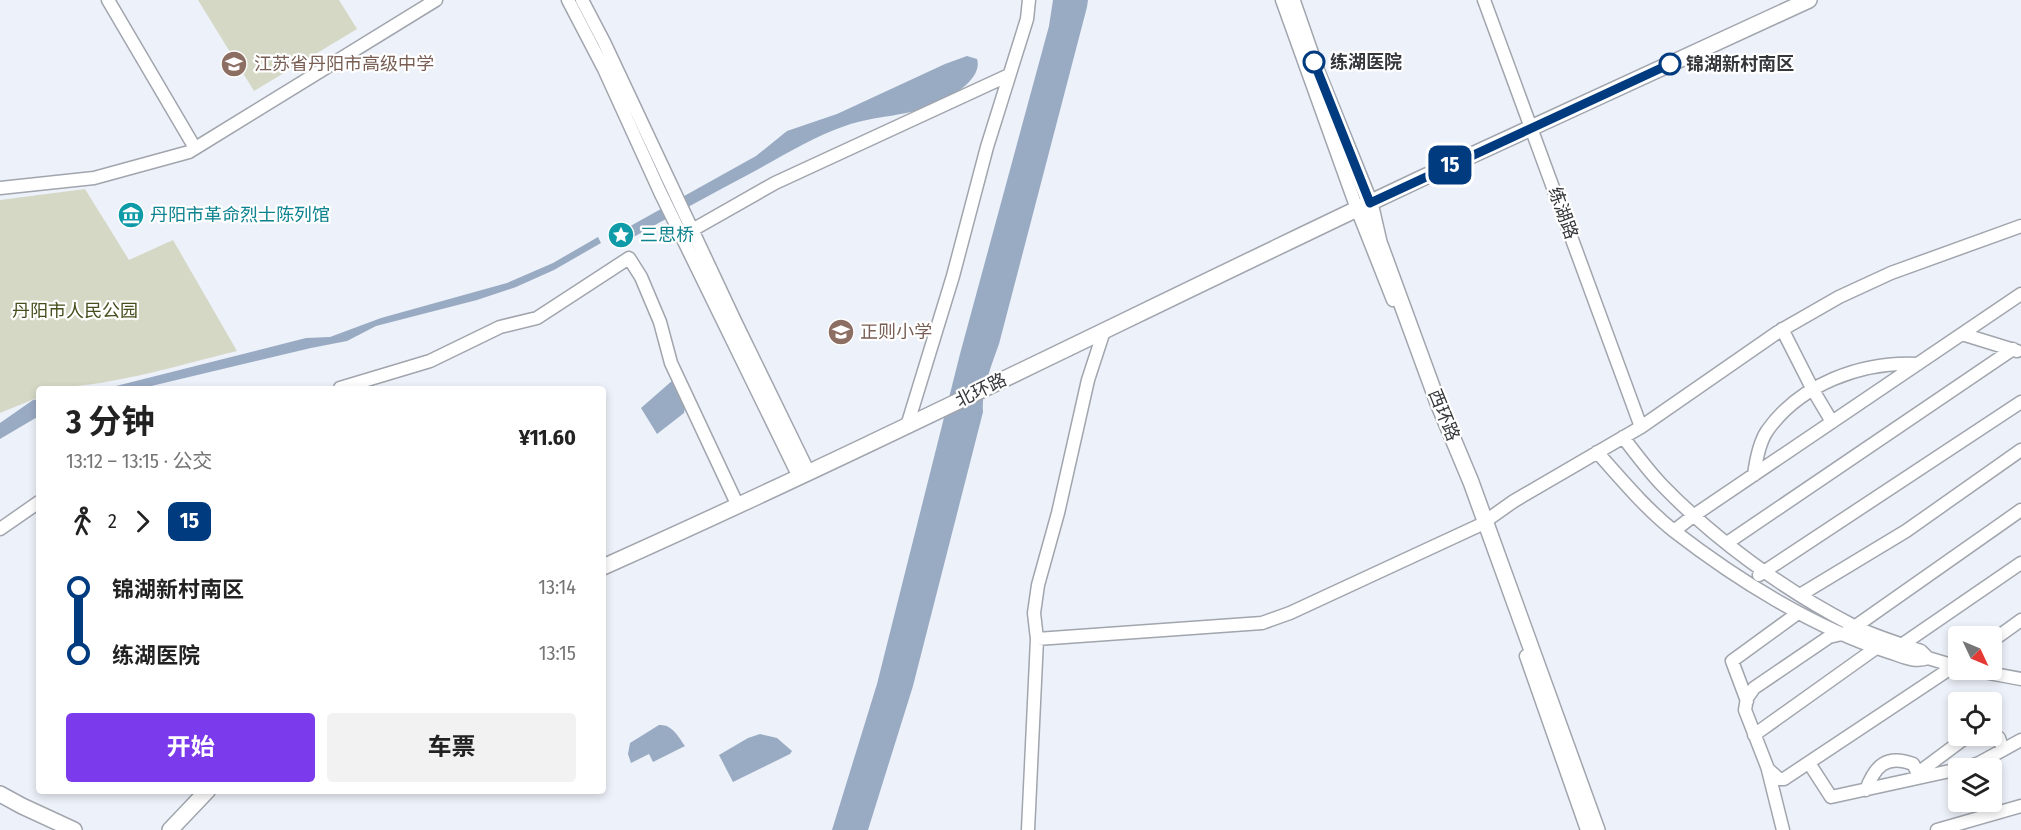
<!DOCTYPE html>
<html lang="zh">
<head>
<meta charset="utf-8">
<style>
  body { margin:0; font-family:"Fira Sans Condensed","Noto Sans SC",sans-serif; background:#f2f2f2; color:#222; height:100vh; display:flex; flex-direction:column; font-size:22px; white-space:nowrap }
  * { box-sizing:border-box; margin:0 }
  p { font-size:20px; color:#767676 }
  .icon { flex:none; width:33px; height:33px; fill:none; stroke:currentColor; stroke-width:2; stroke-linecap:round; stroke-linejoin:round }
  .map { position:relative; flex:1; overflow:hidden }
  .drawer { position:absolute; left:36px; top:386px; width:570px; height:408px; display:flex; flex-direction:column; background:#fff; border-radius:6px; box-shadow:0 3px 9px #0003 }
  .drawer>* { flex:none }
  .badge { padding:0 12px; border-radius:9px; font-size:21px; line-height:39px }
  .needle { width:39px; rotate:134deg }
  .fabs { position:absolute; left:1948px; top:626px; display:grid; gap:12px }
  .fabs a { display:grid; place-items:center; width:54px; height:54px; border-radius:6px; background:#fff; box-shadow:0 3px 9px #0003; font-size:30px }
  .map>.badge { position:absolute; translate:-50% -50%; box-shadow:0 0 0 3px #fff }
  .legs { display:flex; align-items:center; gap:9px; height:66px; padding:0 30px; font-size:20px }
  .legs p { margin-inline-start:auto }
  .head { display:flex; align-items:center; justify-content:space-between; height:102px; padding:0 30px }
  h1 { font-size:33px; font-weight:700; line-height:45px }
  .action { display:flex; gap:12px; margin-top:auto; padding:12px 30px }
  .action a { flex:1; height:69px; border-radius:6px; background:#7c3aed; color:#fff; font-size:24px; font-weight:700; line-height:69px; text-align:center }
  .action a+a { background:#f2f2f2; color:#222 }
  ul { padding:0 30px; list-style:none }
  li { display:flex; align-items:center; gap:21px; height:66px; font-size:22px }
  li i { display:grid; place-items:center; width:9px; height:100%; margin:0 8px; background:currentColor }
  li i::after { content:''; width:15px; height:15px; margin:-8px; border:4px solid; border-radius:50%; background:#fff }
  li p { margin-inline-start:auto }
  li:first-child i { background:linear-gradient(#0000 50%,currentColor 0) }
  li:last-child i { background:linear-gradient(currentColor 50%,#0000 0) }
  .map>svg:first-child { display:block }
  .green { fill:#d4d8c5 }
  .water { fill:#99aac3 }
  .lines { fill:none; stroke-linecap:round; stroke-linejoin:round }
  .minor-casing { stroke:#a1a5ad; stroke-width:15 }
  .major-casing { stroke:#a1a5ad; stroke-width:18 }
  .minor { stroke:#fff; stroke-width:12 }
  .major { stroke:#fff; stroke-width:15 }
  .line-1-casing { stroke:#fff; stroke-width:14 }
  .line-1 { stroke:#003b80; stroke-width:9 }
  .stop-1-dot { fill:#fff; stroke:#003b80; stroke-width:3 }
  .labels { text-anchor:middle; stroke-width:4.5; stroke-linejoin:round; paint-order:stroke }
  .stop-label { font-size:18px; font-weight:bold; fill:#35373a; stroke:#fff; text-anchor:start }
  .education-label { font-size:18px; fill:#785e54; stroke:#fff; text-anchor:start }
  .street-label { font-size:18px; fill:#35373a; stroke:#fff }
  .culture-label { font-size:18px; fill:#0d838f; stroke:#fff; text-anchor:start }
  .park-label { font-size:18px; fill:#474e1d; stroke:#fff }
</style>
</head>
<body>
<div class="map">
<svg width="2021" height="830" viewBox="0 0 2021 830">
  <rect width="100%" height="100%" fill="#edf1f9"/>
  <!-- green -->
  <path class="green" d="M198,0H339L357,29L254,91Z
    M85,189L129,260L173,240L237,351C171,367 107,388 39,388V397L0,413V200Z"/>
  <!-- water -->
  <path class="water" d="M1053,0H1088L1087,7L999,344C992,364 981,390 983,412L913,686L868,830H832L877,684L960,354L1049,26Z
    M967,56L977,59C983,78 953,96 938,103C909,117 875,115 845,126C813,137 784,155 755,171C713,193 671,216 630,239L625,229L756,156L787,131L837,114L945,64Z
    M598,237L601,243L554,270L516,287L477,300L376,326L347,341L311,348L143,388H108L306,338L330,337L381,318L507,283L553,263Z
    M673,380L685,408L684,413L657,434L641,408Z
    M39,399V416L0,439V423L33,400Z
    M659,725C672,724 678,736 685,746L653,762L649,754L631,763L628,754L630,743Z
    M760,734L777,738L792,751L790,754L733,782L719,755L748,738Z"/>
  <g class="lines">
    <defs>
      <path id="minor" d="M108,0L195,148
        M568,0L604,69L660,192L799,477
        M582,0L604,42L735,321L809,473
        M1282,0L1357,209L1393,300
        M1484,0L1641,427
        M0,188L94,178L189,152L436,0
        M687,233L775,183L1009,75
        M1782,329L1813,390L1832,422
        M1962,334L2017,351
        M340,388L430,361L500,327L537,318L629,258L641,277L660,322L671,363L738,506
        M907,426L953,276L987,147L1027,19L1029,0
        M1623,437C1635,453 1647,469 1661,484C1714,539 1784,590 1852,625C1873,636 1898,643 1921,651L1928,658L1958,667
        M1597,452C1622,480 1645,508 1674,531C1736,579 1814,628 1889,652C1902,656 1914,663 1928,658
        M1754,475C1756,460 1759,443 1767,431C1800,384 1862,361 1918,364
        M0,529L39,502
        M1674,531L1693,516L2021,294
        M1727,543L2013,349
        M1759,575L2021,402
        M1800,595L1906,531L2021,450
        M1037,639L1262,623L1290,613L1480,525L1514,501L1641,427L1778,332L1839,297L1891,273L2021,226
        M1992,641L2021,620
        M1903,644L2021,563
        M1526,656L1587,830
        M1954,666L1784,779H1779L1768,769L1745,710L1747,698L1754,688L1829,637L1846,633L2021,510
        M1967,669L2021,679
        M1747,701L1732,661L1798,613
        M1992,733L1999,738L2003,750
        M1754,735L1876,648
        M1809,763L1831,797L1959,769
        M1964,768L1979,763L2021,740
        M1768,770L1783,830
        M1866,790C1875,766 1886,754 1913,764L1918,773L1969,735
        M1028,830L1037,639L1034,613L1038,585L1058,513L1088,380L1104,331
        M1937,830L2021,806"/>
      <path id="major" d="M1292,0L1317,72L1370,203L1379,242L1438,403L1471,482L1597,830
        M603,567C878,444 1147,308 1420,179C1549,119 1679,60 1809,0
        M0,794L22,806L74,830
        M170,830L208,790"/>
    </defs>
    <!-- minor casing -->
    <use href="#minor" class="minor-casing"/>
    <!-- major casing -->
    <use href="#major" class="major-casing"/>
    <!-- minor -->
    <use href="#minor" class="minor"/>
    <!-- major -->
    <use href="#major" class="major"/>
  </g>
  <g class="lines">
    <defs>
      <path id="line-1" d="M1314,62L1370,203L1670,64"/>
    </defs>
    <!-- line-1 casing -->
    <use href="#line-1" class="line-1-casing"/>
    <!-- line-1 -->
    <use href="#line-1" class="line-1"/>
  </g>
  <!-- icons -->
  <defs>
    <symbol id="school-disc" viewBox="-11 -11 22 22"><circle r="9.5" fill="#8d6e63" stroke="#fff"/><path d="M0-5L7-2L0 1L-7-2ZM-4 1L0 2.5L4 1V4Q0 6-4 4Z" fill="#fff"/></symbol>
    <symbol id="museum-disc" viewBox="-11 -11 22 22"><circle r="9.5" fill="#0f9aa8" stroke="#fff"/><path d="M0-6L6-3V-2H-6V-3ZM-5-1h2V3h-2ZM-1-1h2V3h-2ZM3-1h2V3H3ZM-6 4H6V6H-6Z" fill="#fff"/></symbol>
    <symbol id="sight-disc" viewBox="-11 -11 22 22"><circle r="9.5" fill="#0f9aa8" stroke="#fff"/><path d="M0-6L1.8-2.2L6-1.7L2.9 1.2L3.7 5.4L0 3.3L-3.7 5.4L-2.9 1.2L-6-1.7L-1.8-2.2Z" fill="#fff"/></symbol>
  </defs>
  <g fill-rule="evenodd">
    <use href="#school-disc" x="219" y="49" width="30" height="30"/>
    <use href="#museum-disc" x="116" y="200" width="30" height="30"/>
    <use href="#sight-disc" x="606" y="220" width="30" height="30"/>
    <use href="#school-disc" x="826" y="317" width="30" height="30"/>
  </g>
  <!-- markers -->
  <g class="stop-1-dot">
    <circle cx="1314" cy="62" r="10"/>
    <circle cx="1670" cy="64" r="10"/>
  </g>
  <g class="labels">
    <!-- stop labels -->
    <g class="stop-label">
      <text x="1330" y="68">练湖医院</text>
      <text x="1686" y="70">锦湖新村南区</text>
    </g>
    <!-- education labels -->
    <g class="education-label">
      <text x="254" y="70">江苏省丹阳市高级中学</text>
      <text x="860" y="338">正则小学</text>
    </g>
    <!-- street labels -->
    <g class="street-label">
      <text transform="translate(1563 213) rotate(70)" y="6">练湖路</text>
      <text transform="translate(981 390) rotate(-26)" y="6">北环路</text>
      <text transform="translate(1444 415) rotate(68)" y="6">西环路</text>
    </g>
    <!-- culture labels -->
    <g class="culture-label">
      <text x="150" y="221">丹阳市革命烈士陈列馆</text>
      <text x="640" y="241">三思桥</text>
    </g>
    <!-- park labels -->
    <g class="park-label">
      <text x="75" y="317">丹阳市人民公园</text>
    </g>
  </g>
</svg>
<div class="fabs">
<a><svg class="needle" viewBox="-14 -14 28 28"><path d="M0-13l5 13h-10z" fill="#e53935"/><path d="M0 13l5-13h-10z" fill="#767676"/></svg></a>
<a><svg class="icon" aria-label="locate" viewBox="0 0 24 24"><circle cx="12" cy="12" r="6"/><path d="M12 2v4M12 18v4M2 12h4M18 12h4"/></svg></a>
<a><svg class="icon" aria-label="layers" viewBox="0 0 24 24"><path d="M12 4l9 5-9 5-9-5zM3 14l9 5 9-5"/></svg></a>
</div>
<b class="badge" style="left:1450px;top:165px;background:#003b80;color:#fff">15</b>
<section class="drawer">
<div class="head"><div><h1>3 分钟</h1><p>13:12 – 13:15 · 公交</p></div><b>¥11.60</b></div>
<div class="legs"><svg class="icon" aria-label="walk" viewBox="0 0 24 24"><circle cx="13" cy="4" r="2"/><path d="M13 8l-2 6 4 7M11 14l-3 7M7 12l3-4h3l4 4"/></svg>2<svg class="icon" aria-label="forward" viewBox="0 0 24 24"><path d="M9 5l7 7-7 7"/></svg><b class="badge" style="background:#003b80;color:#fff">15</b></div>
<ul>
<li><i style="color:#003b80"></i><b>锦湖新村南区</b><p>13:14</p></li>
<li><i style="color:#003b80"></i><b>练湖医院</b><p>13:15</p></li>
</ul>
<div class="action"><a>开始</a><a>车票</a></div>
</section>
</div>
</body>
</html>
